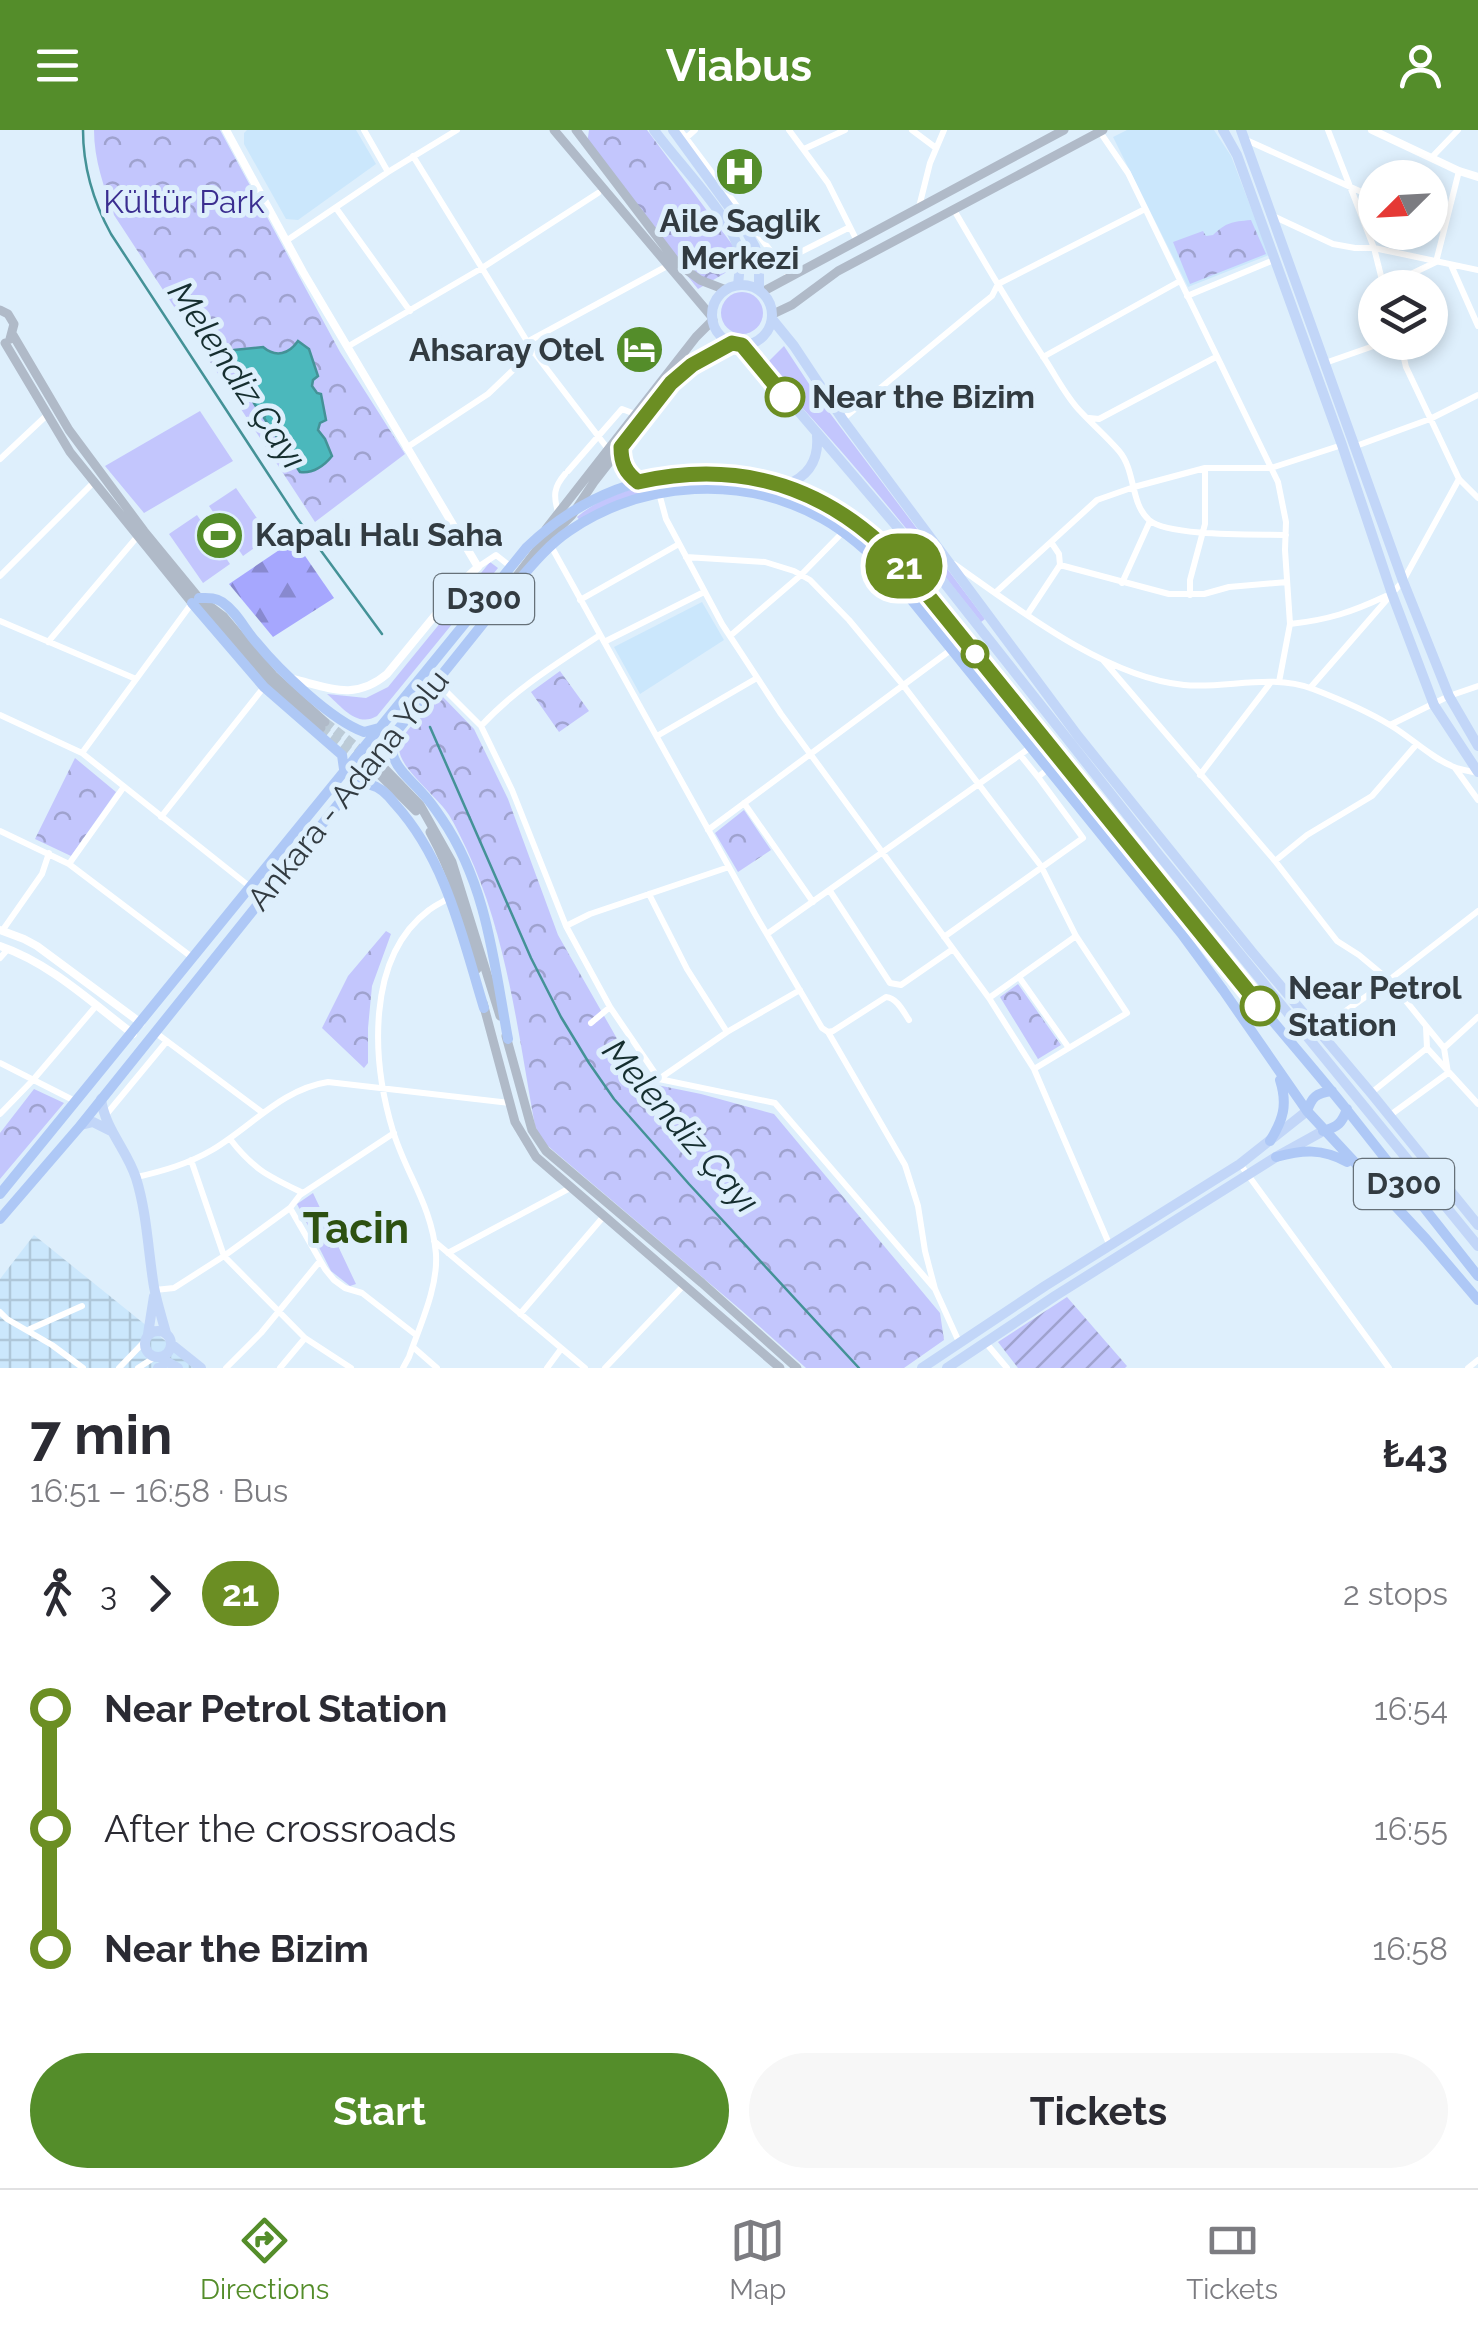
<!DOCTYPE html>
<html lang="en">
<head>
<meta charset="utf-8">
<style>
  body { margin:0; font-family:Raleway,sans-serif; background:#f7f7f7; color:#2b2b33; height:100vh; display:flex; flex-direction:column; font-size:38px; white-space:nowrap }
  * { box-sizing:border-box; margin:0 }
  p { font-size:32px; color:#7c7c81 }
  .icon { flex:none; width:55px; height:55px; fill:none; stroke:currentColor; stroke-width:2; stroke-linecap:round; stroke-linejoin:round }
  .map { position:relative; height:1238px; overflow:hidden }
  .panel { display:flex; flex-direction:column; background:#fff; flex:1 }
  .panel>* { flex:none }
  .badge { padding:0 20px; border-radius:32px; font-size:35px; line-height:65px }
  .needle { width:65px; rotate:246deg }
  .controls { position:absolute; left:1358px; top:30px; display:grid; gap:20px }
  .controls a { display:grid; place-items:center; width:90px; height:90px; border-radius:50%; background:#fff; box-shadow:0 5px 15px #0003; font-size:50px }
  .map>.badge { position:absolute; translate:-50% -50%; box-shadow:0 0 0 5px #fff }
  .legs { display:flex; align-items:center; gap:15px; height:110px; padding:0 30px; font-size:32px }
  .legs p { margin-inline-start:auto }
  .summary { display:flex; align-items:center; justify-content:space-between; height:170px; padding:0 30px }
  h1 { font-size:55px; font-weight:700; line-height:75px }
  .primary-button { display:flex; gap:20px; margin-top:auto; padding:20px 30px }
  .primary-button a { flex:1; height:115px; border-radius:60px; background:#548d2a; color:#fff; font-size:40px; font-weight:700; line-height:115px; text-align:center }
  .primary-button a+a { background:#f7f7f7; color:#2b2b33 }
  ul { padding:0 30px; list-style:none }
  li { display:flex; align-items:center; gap:35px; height:120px; font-size:38px }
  li i { display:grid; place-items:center; width:15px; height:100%; margin:0 12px; background:currentColor }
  li i::after { content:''; width:25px; height:25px; margin:-12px; border:8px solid; border-radius:50%; background:#fff }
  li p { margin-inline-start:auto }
  li:first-child i { background:linear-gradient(#0000 50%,currentColor 0) }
  li:last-child i { background:linear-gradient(currentColor 50%,#0000 0) }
  header { display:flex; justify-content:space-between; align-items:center; height:130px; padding:0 30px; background:#548d2a; color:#fff; font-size:45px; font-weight:700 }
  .tab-bar { display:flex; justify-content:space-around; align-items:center; height:140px; border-top:2px solid #e1e1e2; background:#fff; font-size:28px; color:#7c7c81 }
  .tab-bar a { display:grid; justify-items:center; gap:5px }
  .tab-bar .on { color:#548d2a }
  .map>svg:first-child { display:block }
  .built { fill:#cbe7fc }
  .industrial { fill:url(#industrial-grid) }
  .grass { fill:#c3c6fd }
  .forest { fill:url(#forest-firs) }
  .park { fill:url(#park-crowns) }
  .garden { fill:url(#garden-furrows) }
  .water { fill:#4bb8bc; stroke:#449297; stroke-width:2.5 }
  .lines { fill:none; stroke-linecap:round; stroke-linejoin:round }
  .stream { stroke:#449297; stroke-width:2.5 }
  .secondary-tunnel { stroke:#bccbd7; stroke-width:9; stroke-dasharray:9 4.5; stroke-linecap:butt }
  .minor { stroke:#fff; stroke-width:6 }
  .tertiary { stroke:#fff; stroke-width:8 }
  .secondary { stroke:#b0bac8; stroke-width:9 }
  .primary { stroke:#c2d6f8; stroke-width:10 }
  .trunk { stroke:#aec8f6; stroke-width:10 }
  .line-1-casing { stroke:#fff; stroke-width:22 }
  .line-1 { stroke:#6b8e23; stroke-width:15 }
  .stop-1-dot { fill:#fff; stroke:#6b8e23; stroke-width:5 }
  .labels { text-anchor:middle; stroke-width:10; stroke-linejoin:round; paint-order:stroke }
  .shield { fill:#deeffc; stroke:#667179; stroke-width:2.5 }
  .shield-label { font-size:30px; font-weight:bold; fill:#323b41 }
  .park-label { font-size:32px; fill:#3b2e90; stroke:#deeffc }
  .poi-label { font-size:32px; font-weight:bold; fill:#323b41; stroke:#deeffc }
  .stop-label { font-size:32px; font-weight:bold; fill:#323b41; stroke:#deeffc; text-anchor:start }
  .street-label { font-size:32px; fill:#323b41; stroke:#deeffc }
  .water-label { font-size:35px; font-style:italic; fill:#152e2f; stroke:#deeffc }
  .district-label { font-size:42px; font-weight:bold; fill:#2d5111; stroke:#deeffc }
</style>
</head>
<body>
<header><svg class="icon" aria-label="menu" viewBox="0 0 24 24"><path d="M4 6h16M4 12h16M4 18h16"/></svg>Viabus<svg class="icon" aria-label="person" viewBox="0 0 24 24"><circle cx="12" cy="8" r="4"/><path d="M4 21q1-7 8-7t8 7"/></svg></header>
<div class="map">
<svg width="1478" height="1238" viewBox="0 0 1478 1238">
  <defs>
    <pattern id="industrial-grid" width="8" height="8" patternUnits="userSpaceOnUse" patternTransform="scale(2.5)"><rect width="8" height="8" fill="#cbe7fc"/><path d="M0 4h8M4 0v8" fill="none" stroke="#afc7d9"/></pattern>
    <pattern id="forest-firs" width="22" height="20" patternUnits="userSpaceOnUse" patternTransform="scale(2.5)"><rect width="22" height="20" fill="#a6a7fe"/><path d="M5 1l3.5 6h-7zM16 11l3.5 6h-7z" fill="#8889cf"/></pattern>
    <pattern id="park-crowns" width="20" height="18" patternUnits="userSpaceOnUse" patternTransform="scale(2.5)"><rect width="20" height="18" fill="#c3c6fd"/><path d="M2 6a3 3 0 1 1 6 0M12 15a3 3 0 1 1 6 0" fill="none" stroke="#9fa2ce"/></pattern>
    <pattern id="garden-furrows" width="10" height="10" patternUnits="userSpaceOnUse" patternTransform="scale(2.5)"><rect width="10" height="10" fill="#c3c6fd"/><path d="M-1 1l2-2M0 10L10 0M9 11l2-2" fill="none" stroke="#9fa2ce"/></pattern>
  </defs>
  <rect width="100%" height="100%" fill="#deeffc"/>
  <!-- built -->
  <path class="built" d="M247,0H356L376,34L298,90L286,89L244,14V3Z
    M1127,0H1214L1231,26L1269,125L1188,157L1113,7Z
    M702,472L724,510L640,564L614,517Z"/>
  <!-- industrial -->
  <path class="industrial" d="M34,1105L199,1238H0V1149Z"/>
  <!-- grass -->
  <path class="grass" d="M721 183a21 21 0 1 1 42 0a21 21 0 1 1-42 0Z
    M784,216L817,266L985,489L981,492C911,404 842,316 763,237Z
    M200,281L233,331L144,383L105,336Z
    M699,348L747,349L800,364L803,373L767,363L688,355L581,392L577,387C609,360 658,351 699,348Z
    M236,358L270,407L243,426L209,376Z
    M197,385L230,434L203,453L169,404Z
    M490,432L498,438L377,586C357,598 342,577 327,564L366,568L388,557Z"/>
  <!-- forest -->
  <path class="forest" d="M294,410L334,468L273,507L229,454Z"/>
  <!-- park -->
  <path class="park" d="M94,0H220L340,222L405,324L315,392L114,85C104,57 94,30 94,0Z
    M589,0H647L734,117L742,133L698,159L594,30L587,14Z
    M1251,90L1266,124L1190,154L1173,112L1203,101L1206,106L1213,105C1227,92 1231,92 1251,90Z
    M560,541L589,581L559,602L531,562Z
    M440,564L474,599L508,669L558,805L632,935L652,954L701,964L774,984L940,1183L944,1210L904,1238H806L741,1180L542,1011L535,996C518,903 507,806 467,720C461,708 456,696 449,685C438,667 400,639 399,619C398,606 430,575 440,564Z
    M75,628L116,662L71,726L35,709Z
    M744,680L771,720L738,742L715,703Z
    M386,801L391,804L372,856L368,898V933L364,938L322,898L348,846Z
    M1018,854L1061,915L1038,929L1000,867Z
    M34,959L64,973L0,1049V1003Z
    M313,1063L356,1154L350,1156L331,1141L297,1074Z"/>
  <!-- garden -->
  <path class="garden" d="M1067,1167L1127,1236L1125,1238H1018L998,1212Z"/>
  <!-- water -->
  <path class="water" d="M298,211L309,219L318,246L313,250L312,256L317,263L321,264L326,290L320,293L318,300L325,309L332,326C325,335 313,344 300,342L264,288L266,284L264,280L257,278L242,254L245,248L241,239L232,237L227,231L228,226L234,220L263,217C276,228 289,224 298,211Z"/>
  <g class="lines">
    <!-- stream -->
    <path class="stream" d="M83,0C83,37 93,71 111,104L297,388L382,504
      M430,597L531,828L561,887L589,933L614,969L689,1054L859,1238"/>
    <!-- secondary-tunnel -->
    <path class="secondary-tunnel" d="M325,592L385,639
      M321,598L374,640"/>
    <!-- minor -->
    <path class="minor" d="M364,0L388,42
      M680,0L790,147
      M789,0L828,53L857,111
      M912,0L936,18
      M1328,0L1374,118L1384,158
      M1100,2L1128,43L1278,352L1286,392L1285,420L1290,494L1279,552
      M686,8L695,0
      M1244,9L1375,68
      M804,19L845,0
      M413,26L533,221L608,319
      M1432,27L1458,0
      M919,77L930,33L944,0
      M336,78L410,181
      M954,80C984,131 1013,182 1046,231C1057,248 1067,268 1081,282C1093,295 1107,307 1119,321C1136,341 1130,373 1149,390C1169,407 1258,404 1286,405
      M1273,86L1333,114L1355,118H1374L1478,140
      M1430,94L1444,100
      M286,111L388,42L457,0
      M781,132L850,97
      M1451,135L1478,196
      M1384,157L1436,132L1459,41
      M1187,166L1274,130
      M527,212L669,135
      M1400,212L1406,237L1459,349L1478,368
      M347,217L482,138L598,63
      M1043,227L1180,151
      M1325,233L1385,212
      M1089,288L1099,289L1216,227
      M843,289L977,178L992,166L998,154L1145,79
      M1356,316L1430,289L1478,265
      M406,318L488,264L533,221
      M621,319C622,334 626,343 638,351
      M0,329L47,285
      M568,341L622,279L635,284
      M659,363L666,389L722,494L781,584L989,868L1076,806
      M558,382C553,365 554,357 565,344
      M551,416L755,784L822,898L828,902L833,901L886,867C897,868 903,881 909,890
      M686,427L765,432L794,441L810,450L849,490L903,555L1041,736L1076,806L1127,883L1034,939
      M954,434C1018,479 1105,547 1184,555C1227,559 1271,543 1313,559C1339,569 1367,581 1390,595C1412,608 1431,628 1454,637C1461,640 1470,641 1477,643
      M1060,435L1169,464H1204L1229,457L1287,452
      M478,437L496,425L511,437
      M0,446L93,353
      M1122,453L1150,391
      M995,463L1097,370L1134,357L1205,338H1271L1342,315
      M1190,465V450L1205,394V338
      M580,470L679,414
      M1027,485L1060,435L1059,424L1051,412
      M0,491L136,549
      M1290,494C1328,490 1352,482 1386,466
      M730,506L801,445L843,402
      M48,512L137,407
      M604,512L704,462
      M1103,530L1275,731L1337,811L1359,825L1389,850L1444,918L1448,943L1389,986
      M436,551L481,596L512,660L566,796L610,877L659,949L775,973L935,1159
      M1310,558L1403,451L1459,349
      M0,585L82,623L249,756
      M1390,595L1449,566L1478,556
      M481,596C515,559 558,533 600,505
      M657,606L757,548
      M82,623L192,473
      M1021,626L1038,647
      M1455,638L1478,670
      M1200,645L1271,552
      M744,673L813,772
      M161,687L264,557
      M708,700L952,519
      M0,701L69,734L193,828
      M1275,731L1307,705L1372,666L1416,615
      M69,734L123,658
      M830,761L890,853L901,855L953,819
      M649,764L687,839L727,902
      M566,796L590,784L729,737
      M2,801L42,744L49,723
      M767,804L1031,617
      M944,807L1083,708L1038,647L1048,639
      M0,828L8,819
      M1019,847L1069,918
      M989,868L1034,939L1110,1116
      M591,893L610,877
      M1426,897L1427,918L1478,974
      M1319,900L1389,850L1478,781
      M828,902L905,1035L918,1076L925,1121L935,1159L959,1212
      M156,903L263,983
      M1444,918L1478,887
      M0,933L75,971
      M659,949L727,902L800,860
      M1371,963L1427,918
      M0,984L33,950L96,876
      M105,986L167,911
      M230,1009C254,1040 268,1046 303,1063
      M191,1030L224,1126L305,1208
      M1240,1034L1389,1238
      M137,1047C163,1041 188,1034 212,1020C251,997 282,959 328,952L510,973
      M290,1078L325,1139L334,1150L345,1158L362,1163L416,1205
      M434,1111L585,1238
      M448,1123L570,1058
      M155,1160L174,1158L224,1126L290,1078L300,1065L394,1003
      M0,1182L7,1189L52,1215L83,1238
      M520,1184L604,1086
      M30,1199L82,1176
      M986,1213L1007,1238
      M413,1217L437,1238
      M119,1238L144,1212
      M138,1238L155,1227
      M226,1238L261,1203L320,1131
      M280,1238L305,1208L351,1238
      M403,1238L409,1227C420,1195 438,1158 436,1124C432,1076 406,1044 393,1001C372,932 365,828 429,780C435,775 443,772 449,768
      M547,1238L561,1219
      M605,1238L684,1155
      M1468,1238L1478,1230"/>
    <!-- tertiary -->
    <path class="tertiary" d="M226,0L303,142L478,437L464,450L387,544C355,571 330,558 293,549
      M1372,0L1459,41L1478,47
      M0,800L24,809L37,816L141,893
      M0,816C50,833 91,872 133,904"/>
    <!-- secondary -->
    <path class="secondary" d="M554,0L712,187
      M576,0L677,133L700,150L726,160
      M762,162L1064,0
      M0,180L8,184L14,194L10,209
      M773,184L792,175L838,141L1103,0
      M13,205L69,300L144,401L199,468L223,486L273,545L325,592
      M5,213L70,322L192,473L220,492L270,551L321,598
      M546,399L696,207L713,190
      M516,447L536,421L572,385L594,352L671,253L692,235L732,213
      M385,639L420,675L452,732L500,886
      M379,644L416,681
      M430,702C453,744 468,792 477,839
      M483,873L515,992L536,1027L780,1238
      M506,906L532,1000L546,1021L702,1153L797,1238"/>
    <!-- primary -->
    <path class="primary" d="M654,0C676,31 734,89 739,123C741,133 739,145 738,155
      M673,0L745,99L755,117L759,132V160
      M1223,0L1237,25L1275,130L1342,315L1392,464L1434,575L1478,642
      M1241,0L1403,451L1449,566L1478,616
      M712 185a30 30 0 1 1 60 0a30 30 0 1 1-60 0Z
      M772,189L794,216L843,290L1078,606L1252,822L1371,963L1478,1095
      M742,215L934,440L1159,725L1478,1116
      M784,356C808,347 819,331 817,306
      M101,969C105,999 127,1020 136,1048C147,1083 148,1121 154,1157C157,1173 162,1188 166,1203
      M81,995L93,992L111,1001
      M145 1214a13 13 0 1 1 26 0a13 13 0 1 1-26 0Z
      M148,1204L154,1166
      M171,1214L201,1238
      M159,1227L178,1238
      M158,1238H162
      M922,1238L1045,1156L1240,1034L1307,981
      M947,1238L1055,1166L1276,1027L1323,1001"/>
    <!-- trunk -->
    <path class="trunk" d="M199,468C208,468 214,467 222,472C237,482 245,500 257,513C279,540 332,591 364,602L379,598
      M192,473L264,557L342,625L344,639
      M392,605C392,613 391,621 394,628C399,642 414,653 423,664C430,671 436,680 442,689C487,755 494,833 508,909
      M349,660C356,658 364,654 371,655C381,657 389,666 395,674C446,730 462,806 484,878
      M1307,981C1312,967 1316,963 1332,961
      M1323,1001C1338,997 1342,993 1347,979
      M1270,1011C1283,990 1288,975 1280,950
      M1276,1027C1302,1020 1322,1018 1347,1032
      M0,1064L527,417C610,338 724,321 827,374C881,402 919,453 956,500C979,529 1003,558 1027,588C1098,673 1165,761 1236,847C1272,891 1311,935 1347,980C1391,1035 1434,1091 1478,1146
      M0,1089L81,995L505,466C525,444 544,418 569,401C644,350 744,344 823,389C850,404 872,425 893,447L1181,803L1223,860L1307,981L1426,1109L1478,1170"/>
  </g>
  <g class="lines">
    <defs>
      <path id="line-1" d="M785,267L742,215L732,213L692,235L671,253L621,317C621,333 625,342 638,352C753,326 844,364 918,453L1260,876"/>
    </defs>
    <!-- line-1 casing -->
    <use href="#line-1" class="line-1-casing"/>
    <!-- line-1 -->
    <use href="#line-1" class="line-1"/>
  </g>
  <!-- icons -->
  <defs>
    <symbol id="hospital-disc" viewBox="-11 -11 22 22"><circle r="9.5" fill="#548d2a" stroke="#deeffc"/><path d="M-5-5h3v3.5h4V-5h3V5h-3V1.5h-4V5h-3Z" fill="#fff"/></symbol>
    <symbol id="hotel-disc" viewBox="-11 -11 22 22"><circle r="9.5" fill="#548d2a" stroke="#deeffc"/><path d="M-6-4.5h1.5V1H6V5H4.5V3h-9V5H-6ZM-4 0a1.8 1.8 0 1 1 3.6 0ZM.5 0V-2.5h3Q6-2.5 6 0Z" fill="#fff"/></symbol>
    <symbol id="stadium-disc" viewBox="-11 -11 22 22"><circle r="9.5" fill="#548d2a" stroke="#deeffc"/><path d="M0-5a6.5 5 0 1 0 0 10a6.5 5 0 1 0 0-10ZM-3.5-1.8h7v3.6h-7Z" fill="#fff"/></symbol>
  </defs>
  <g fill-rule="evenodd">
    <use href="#hospital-disc" x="712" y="14" width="55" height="55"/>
    <use href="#hotel-disc" x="612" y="192" width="55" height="55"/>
    <use href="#stadium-disc" x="192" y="378" width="55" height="55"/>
  </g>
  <!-- markers -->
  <g class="stop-1-dot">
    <circle cx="785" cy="267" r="18"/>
    <circle cx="975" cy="524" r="12"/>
    <circle cx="1260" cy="876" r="18"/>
  </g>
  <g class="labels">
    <!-- shield labels -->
    <g class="shield">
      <rect x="434" y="444" width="100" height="50" rx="8"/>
      <rect x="1354" y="1029" width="100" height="50" rx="8"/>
    </g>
    <g class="shield-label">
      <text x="484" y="479">D300</text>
      <text x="1404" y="1064">D300</text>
    </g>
    <!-- park labels -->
    <g class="park-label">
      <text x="184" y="83">Kültür Park</text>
    </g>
    <!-- poi labels -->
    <g class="poi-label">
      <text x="740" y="102">Aile Saglik<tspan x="740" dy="37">Merkezi</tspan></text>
      <text x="604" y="231" text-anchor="end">Ahsaray Otel</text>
      <text x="255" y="416" text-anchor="start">Kapalı Halı Saha</text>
    </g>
    <!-- stop labels -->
    <g class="stop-label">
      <text x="812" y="278">Near the Bizim</text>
      <text x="1288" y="869">Near Petrol<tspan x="1288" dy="37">Station</tspan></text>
    </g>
    <!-- street labels -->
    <g class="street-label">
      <text transform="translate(348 660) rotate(-51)" y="11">Ankara - Adana Yolu</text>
    </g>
    <!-- water labels -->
    <g class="water-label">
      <text transform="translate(237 245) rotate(56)" y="12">Melendiz Çayı</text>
      <text transform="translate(681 996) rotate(49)" y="12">Melendiz Çayı</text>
    </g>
    <!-- district labels -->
    <g class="district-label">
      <text x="356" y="1113">Tacin</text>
    </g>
  </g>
</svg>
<div class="controls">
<a><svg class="needle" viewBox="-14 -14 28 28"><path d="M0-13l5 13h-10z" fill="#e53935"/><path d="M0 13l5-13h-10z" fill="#7c7c81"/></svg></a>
<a><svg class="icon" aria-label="layers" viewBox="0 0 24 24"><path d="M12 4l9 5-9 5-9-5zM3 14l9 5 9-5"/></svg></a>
</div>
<b class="badge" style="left:904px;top:436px;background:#6b8e23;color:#fff">21</b>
</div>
<section class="panel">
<div class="summary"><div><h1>7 min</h1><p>16:51 – 16:58 · Bus</p></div><b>₺43</b></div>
<div class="legs"><svg class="icon" aria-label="walk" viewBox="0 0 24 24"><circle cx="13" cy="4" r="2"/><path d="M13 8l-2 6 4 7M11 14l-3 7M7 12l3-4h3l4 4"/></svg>3<svg class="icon" aria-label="forward" viewBox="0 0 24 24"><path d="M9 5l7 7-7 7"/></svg><b class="badge" style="background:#6b8e23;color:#fff">21</b><p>2 stops</p></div>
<ul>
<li><i style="color:#6b8e23"></i><b>Near Petrol Station</b><p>16:54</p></li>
<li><i style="color:#6b8e23"></i><span>After the crossroads</span><p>16:55</p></li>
<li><i style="color:#6b8e23"></i><b>Near the Bizim</b><p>16:58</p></li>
</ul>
<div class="primary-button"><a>Start</a><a>Tickets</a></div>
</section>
<nav class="tab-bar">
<a class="on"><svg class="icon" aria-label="directions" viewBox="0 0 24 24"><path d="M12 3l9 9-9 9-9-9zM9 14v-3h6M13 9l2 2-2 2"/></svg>Directions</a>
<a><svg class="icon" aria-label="map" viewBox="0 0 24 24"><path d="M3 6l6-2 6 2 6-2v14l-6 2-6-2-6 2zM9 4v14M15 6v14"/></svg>Map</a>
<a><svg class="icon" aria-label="tickets" viewBox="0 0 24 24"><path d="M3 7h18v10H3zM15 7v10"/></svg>Tickets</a>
</nav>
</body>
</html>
